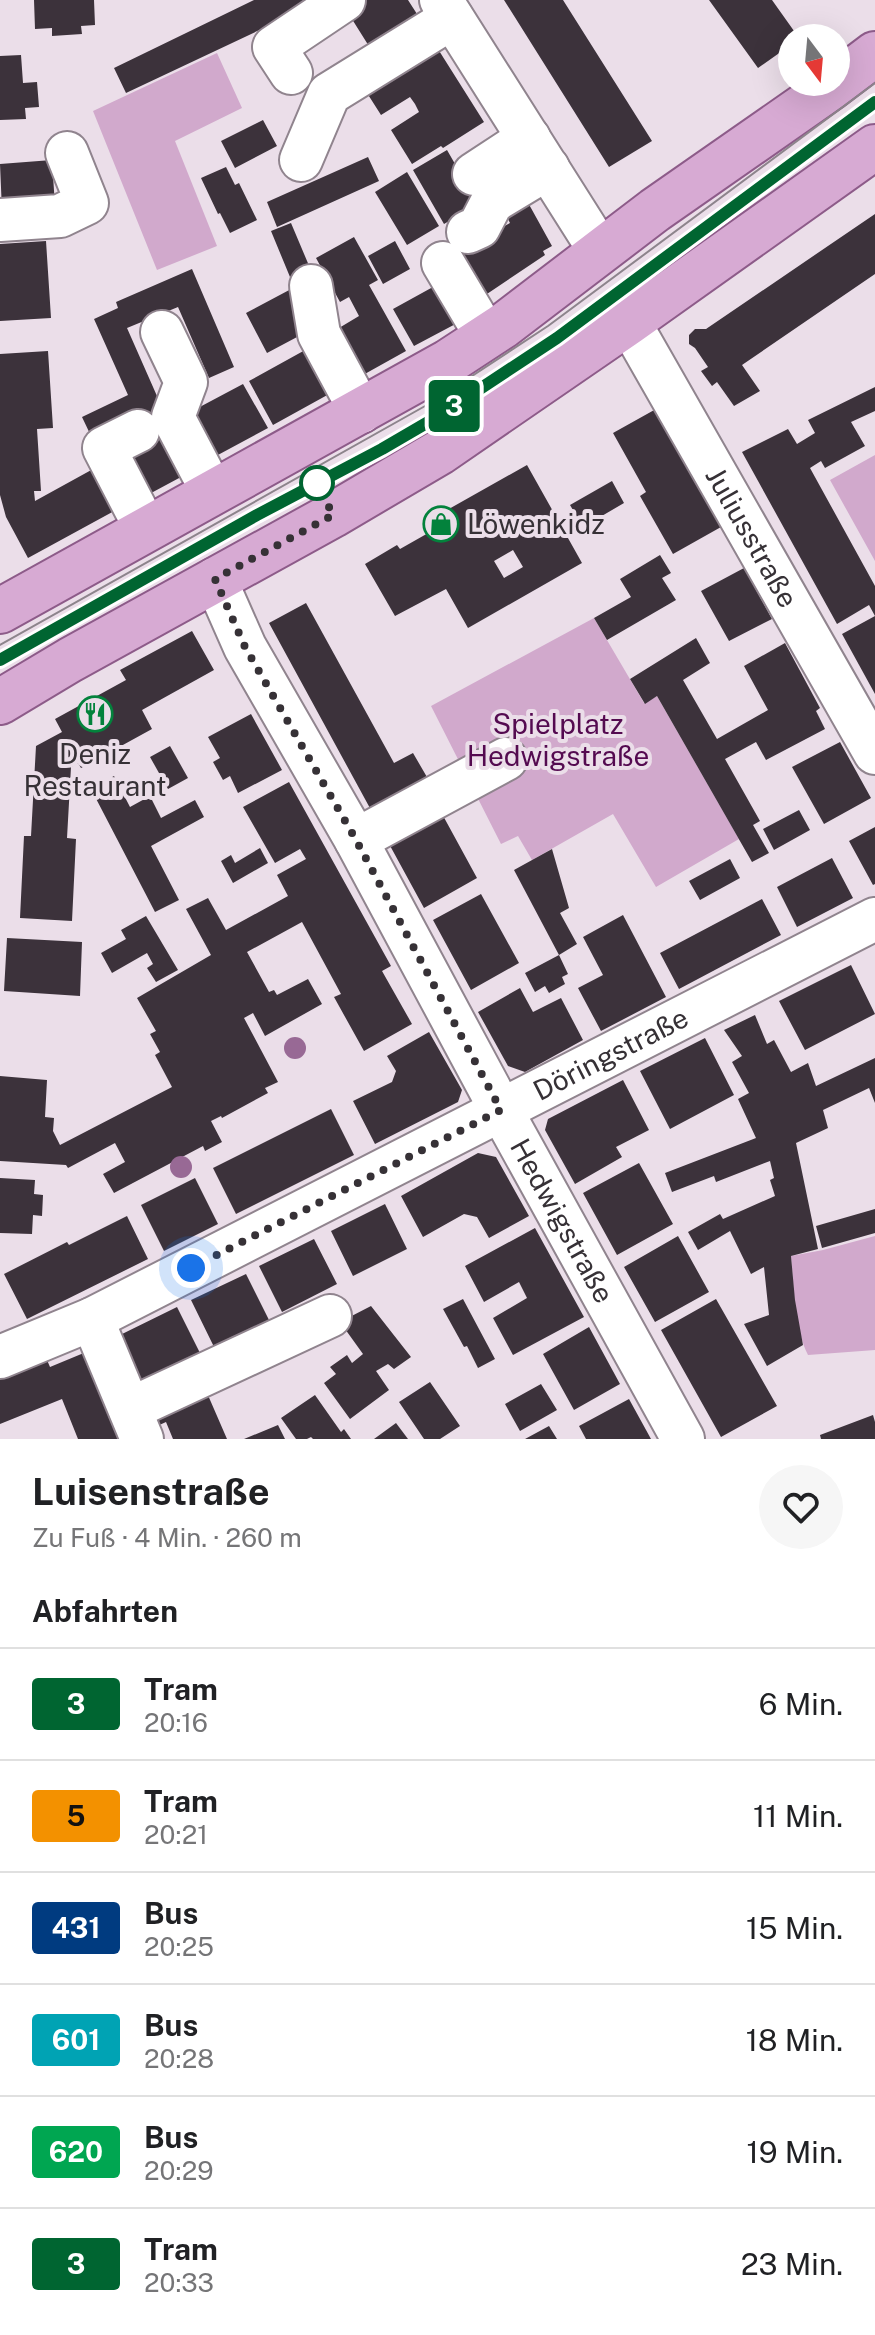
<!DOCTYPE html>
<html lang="de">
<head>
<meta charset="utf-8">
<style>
  body { margin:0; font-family:"Public Sans",sans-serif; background:#f6f6f6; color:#202124; height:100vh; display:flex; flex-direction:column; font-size:30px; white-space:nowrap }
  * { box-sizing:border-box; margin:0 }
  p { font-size:26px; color:#757577 }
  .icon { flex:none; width:44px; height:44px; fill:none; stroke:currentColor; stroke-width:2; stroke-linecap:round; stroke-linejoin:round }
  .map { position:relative; height:1439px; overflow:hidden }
  .drawer { display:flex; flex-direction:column; background:#fff; flex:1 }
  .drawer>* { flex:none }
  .badge { padding:0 16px; border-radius:6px; font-size:28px; line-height:52px }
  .needle { width:52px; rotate:164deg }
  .buttons { position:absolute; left:778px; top:24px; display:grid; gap:16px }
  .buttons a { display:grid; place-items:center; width:72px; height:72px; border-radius:50%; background:#fff; box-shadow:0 8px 32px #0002; font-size:40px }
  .you { position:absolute; width:40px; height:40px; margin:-20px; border:6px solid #fff; border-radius:50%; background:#1a73e8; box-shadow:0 0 0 12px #1a73e833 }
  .map>.badge { position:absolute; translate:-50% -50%; box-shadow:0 0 0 4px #fff }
  h2 { padding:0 32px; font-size:30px; line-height:72px }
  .round { display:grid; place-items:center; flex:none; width:84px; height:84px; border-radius:42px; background:#f6f6f6 }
  .overview { display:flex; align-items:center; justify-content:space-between; height:136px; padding:0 32px }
  h1 { font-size:38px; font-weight:700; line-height:60px }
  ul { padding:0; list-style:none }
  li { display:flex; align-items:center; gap:24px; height:112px; padding:0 32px; border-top:2px solid #e0e0e0 }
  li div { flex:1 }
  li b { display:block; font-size:30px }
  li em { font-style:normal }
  li .badge { min-width:88px; font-weight:700; text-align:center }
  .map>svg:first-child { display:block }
  .green { fill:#d1a9cc }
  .building { fill:#3c323b; fill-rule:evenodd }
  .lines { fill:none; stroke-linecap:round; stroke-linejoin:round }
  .minor-casing { stroke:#90848e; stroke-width:46 }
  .major-casing { stroke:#8d5b89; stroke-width:48 }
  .minor { stroke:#fff; stroke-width:42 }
  .major { stroke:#d7aad3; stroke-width:44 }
  .tram { stroke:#8d848c; stroke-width:2 }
  .tree { fill:#986995 }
  .line-casing { stroke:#fff; stroke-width:18 }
  .line { stroke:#006531; stroke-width:12 }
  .walk { stroke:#363136; stroke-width:8; stroke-dasharray:0 14.4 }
  .stop-dot { fill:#fff; stroke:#006531; stroke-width:4 }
  .labels { text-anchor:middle; stroke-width:8; stroke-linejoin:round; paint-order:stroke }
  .poi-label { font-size:28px; fill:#363136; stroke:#ebdee9; text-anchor:start }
  .street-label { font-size:28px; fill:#363136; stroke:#ebdee9 }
  .park-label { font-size:28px; fill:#540a50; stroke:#ebdee9 }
</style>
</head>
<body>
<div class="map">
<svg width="875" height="1439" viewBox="0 0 875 1439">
  <rect width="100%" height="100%" fill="#ebdee9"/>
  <!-- green -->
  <path class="green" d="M217,53L242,108L175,141L217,246L157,270L93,111Z
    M875,455V561L830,480Z
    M594,618L644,703L657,696L739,839L656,887L613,814L532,860L518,836L501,844L431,706Z
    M875,1236V1350L808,1355C794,1326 794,1288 791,1256L823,1250Z"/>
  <!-- building -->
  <path class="building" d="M34,0H94L95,25L81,26L82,34L52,36V28L35,29Z
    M254,0H323L126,93L114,68Z
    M358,0H408L426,28L377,59L345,8Z
    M504,0H563L652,141L609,167Z
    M709,0H772L799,38H792V44L758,68Z
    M431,38L484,122L443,148L441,146L412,164L391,130L419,112L415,104L410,97L381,115L360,82Z
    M21,55L23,83L37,82L39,107L25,108L26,119L0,120V56Z
    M263,120L277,146L235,168L221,141Z
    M447,150L478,204L444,224L413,170Z
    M368,157L379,181L277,227L267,202Z
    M52,160L55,206L2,211L0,164Z
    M226,167L235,185L239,183L257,220L230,233L220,213L218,214L201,178Z
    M407,172L439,226L407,245L375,192Z
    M526,199L552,246L543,251L545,255L481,298L458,252L510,223L504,211Z
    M875,214V274L742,365L760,391L734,406L717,382L712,386L701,371L708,367L695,348L689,344V335L695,329H706Z
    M291,223L310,268L290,277L271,231Z
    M354,237L378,280L369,285L406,351L354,380L329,334L359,316L349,297L340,302L316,258Z
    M46,241L51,318L0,321V244Z
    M395,241L410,269L383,284L368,256Z
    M192,269L234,367L209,378L178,307L127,328L168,421L92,438L82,417L128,395L94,319L118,308L116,302Z
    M442,282L463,320L414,346L393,309Z
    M293,288L314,328L267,353L246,313Z
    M316,344L340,388L273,425L249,381Z
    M48,351L53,428L37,429L41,491H34L35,501L104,463L127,504L28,558L6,517L0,495V354Z
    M243,384L268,428L203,463L179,418Z
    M875,387V411L851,422L865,446L825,468L821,461L810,468L875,586V694L842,634L875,616L869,605L837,624L742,452L788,429L797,444L815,433L808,420Z
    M656,409L721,527L673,554L640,496L646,492L613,433Z
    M174,432L194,470L140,499L120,461Z
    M527,465L582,563L468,628L446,589L395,616L365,564L397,545L400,549L430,532L424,523ZM513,550L523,567L504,578L494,561Z
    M612,481L624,503L583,527L570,505Z
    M660,555L671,573L662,578L676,600L607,640L594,618L631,597L620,579Z
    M744,568L772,619L729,641L701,591Z
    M306,603L394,763L413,753L431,784L377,821L269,623Z
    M192,631L214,670L142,710L152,729L81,768L78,763L71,767L67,838L76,839L72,921L20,918L24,836H31L36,746L62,732L55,719L126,680L120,670Z
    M696,638L710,663L683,680L717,739L768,710L744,666L785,643L820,708L816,711L825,729L766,760L756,742L725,759L760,821L753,825L769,853L752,862L657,696L645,704L630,679Z
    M251,714L282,770L238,793L230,776L223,780L213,762L220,758L208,737Z
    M840,742L871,798L824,824L792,767Z
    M170,746L188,778L168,789L150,757Z
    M114,776L130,807L150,796L161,818L195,800L204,817L151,846L179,900L155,912L91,789Z
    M289,782L391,966L382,971L412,1024L364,1051L334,997L341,994L302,922L247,952L269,992L274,990L277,995L308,979L322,1004L265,1036L253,1013L244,1018L278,1082L265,1088L268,1093L222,1118L221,1116L211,1121L222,1142L205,1151L203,1146L114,1193L103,1174L125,1162L115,1143L68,1168L66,1165L0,1161V1076L47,1080L45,1117L54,1118L53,1131L60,1145L172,1087L155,1055L160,1052L150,1034L156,1031L137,998L211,955L186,909L208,898L226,930L288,896L277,875L306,859L300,849L275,863L243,807Z
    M799,810L810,830L774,850L763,829Z
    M441,812L477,878L424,908L388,842Z
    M875,827V884L873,885L849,841Z
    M260,848L268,863L233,883L221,861L231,855L235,863Z
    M552,849L569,908L560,913L577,944L559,955L514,870Z
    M832,858L853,898L797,927L777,887Z
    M730,859L740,878L700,900L689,881Z
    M481,894L519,963L471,990L433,920Z
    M762,899L781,935L679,989L660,953Z
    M623,915L666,997L601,1031L578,988L603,975L583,937Z
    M146,916L178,970L156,982L147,968L153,964L147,953L112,973L101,953L126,939L121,930Z
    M7,938L82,942L80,996L4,991Z
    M559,955L568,974L562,977L565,984L549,993L545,986L535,992L525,973Z
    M851,965L875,1014L805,1050L779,1001Z
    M520,988L533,1012L561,998L583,1040L525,1072L508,1066L478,1012Z
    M755,1015L767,1044L774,1040L791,1072L808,1063L816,1086L875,1058V1103L869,1088L823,1110L828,1128L796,1143L818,1249L791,1256L795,1300L803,1345L767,1366L744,1324L769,1315L764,1267L751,1274L730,1231L698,1250L688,1232L720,1214L723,1219L775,1196L770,1180L774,1178L770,1161L716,1182L714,1176L672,1192L665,1173L756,1138L738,1099L749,1093L732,1062L742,1056L724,1030Z
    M429,1032L462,1090L458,1102L375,1144L353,1101L392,1082L396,1071L387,1056Z
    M705,1038L734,1095L670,1129L640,1071Z
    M623,1080L649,1130L616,1147L622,1157L575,1184L545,1130L548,1119Z
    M331,1109L354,1155L236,1214L213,1168Z
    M478,1153L496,1157L529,1216L489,1238L477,1217L464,1214L423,1237L401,1196Z
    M639,1163L673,1224L617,1255L583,1193Z
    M0,1178L35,1180L34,1194L43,1195L42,1216L33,1215L32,1234L0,1233Z
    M195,1178L218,1224L164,1251L141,1205Z
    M385,1204L407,1249L353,1276L331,1231Z
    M875,1209V1233L822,1248L816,1226Z
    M127,1216L148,1259L27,1319L4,1274L67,1242L69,1245Z
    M535,1228L584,1317L513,1355L493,1318L527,1298L519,1282L484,1302L465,1266Z
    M678,1236L709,1292L655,1322L624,1267Z
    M314,1239L337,1284L282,1312L259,1266Z
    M246,1274L271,1324L216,1351L191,1300Z
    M463,1299L495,1359L478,1368L467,1346L464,1347L443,1309Z
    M716,1299L777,1406L721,1437L661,1330Z
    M371,1306L411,1357L394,1369L388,1364L376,1371L389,1390L350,1419L324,1383L336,1374L330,1367L347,1355L352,1363L363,1354L340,1322Z
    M177,1307L207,1367L140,1393L118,1336Z
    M589,1327L620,1384L574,1410L543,1354Z
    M91,1350L127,1439H78L62,1399L0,1424V1379L47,1360L50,1367Z
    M430,1382L460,1426L440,1439H424L399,1402Z
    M541,1384L557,1410L520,1431L505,1404Z
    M204,1386L227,1439H173L166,1422L155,1427L148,1409Z
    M315,1395L341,1432L344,1429L351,1439H313L311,1437L307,1439H296L281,1418Z
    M629,1399L651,1439H586L579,1426Z
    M873,1415L875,1422V1439H821L820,1435Z
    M396,1423L408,1439H374Z
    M278,1425L285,1439H244Z
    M549,1426L557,1439H525Z"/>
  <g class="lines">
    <defs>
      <g id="minor">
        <path d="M441,0L600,251"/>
        <path d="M291,73L274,47L344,0"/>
        <path d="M301,160L329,94L452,18"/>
        <path d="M474,174L529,138"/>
        <path d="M0,220L60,216L87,203L67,153"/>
        <path d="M468,232L479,227L492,202L548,168"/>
        <path d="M443,263L487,337"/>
        <path d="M311,286L319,334L361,412"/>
        <path id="s1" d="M629,322L875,753"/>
        <path d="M162,332L186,382L173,417L213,493"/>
        <path d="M138,431L104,448L146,529"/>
        <path id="s2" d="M215,579L245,647L356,840L501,1110L683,1439"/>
        <path d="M356,840L506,759"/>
        <path d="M92,1319L142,1439"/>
        <path id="s3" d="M0,1357L92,1319L875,919"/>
        <path d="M130,1409L330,1316"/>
      </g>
      <path id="major" d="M0,611L448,362L503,326L655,210L830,88L875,54
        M0,702L70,660L333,515L440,452L629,322L875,147"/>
    </defs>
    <!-- minor casing -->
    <use href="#minor" class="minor-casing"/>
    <!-- major casing -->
    <use href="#major" class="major-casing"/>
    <!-- minor -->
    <use href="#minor" class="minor"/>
    <!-- major -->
    <use href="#major" class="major"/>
    <!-- tram -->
    <path class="tram" d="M0,645L434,401L548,326L875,83
      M0,660L257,515L382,449L442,414L557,338L875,102"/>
  </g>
  <!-- trees -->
  <g class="tree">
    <circle cx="295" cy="1048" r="11"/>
    <circle cx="181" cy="1167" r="11"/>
  </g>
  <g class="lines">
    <defs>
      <path id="line" d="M0,660L257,515L382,449L442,414L557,338L875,102"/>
    </defs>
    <!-- line casing -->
    <use href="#line" class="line-casing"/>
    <!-- line -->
    <use href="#line" class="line"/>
    <!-- walk -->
    <path class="walk" d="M191,1268L501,1110L356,840L245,647L215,579L333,515L317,483"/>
  </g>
  <!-- icons -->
  <defs>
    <symbol id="shop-ring" viewBox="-11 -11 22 22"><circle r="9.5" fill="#ebdee9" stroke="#03823c" stroke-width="1.5"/><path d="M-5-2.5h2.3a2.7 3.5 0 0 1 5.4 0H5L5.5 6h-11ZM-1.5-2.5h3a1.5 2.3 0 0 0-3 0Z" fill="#03823c"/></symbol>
    <symbol id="restaurant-ring" viewBox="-11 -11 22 22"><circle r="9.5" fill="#ebdee9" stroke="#03823c" stroke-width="1.5"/><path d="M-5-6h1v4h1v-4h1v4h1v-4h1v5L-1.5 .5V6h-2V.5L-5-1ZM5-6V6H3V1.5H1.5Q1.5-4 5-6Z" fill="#03823c"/></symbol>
  </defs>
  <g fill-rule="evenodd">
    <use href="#shop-ring" x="421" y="504" width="40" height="40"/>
    <use href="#restaurant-ring" x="75" y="694" width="40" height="40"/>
  </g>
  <!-- markers -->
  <circle class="stop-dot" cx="317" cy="483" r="16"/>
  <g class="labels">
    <!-- poi labels -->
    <g class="poi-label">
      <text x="467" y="534">Löwenkidz</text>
      <text x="95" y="764" text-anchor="middle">Deniz<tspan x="95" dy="32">Restaurant</tspan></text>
    </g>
    <!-- street labels -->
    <g class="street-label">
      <text dy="10" stroke="none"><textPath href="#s1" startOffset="248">Juliusstraße</textPath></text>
      <text dy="10" stroke="none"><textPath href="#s3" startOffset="682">Döringstraße</textPath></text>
      <text dy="10" stroke="none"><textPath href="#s2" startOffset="730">Hedwigstraße</textPath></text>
    </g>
    <!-- park labels -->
    <g class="park-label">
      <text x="558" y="734">Spielplatz<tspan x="558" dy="32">Hedwigstraße</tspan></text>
    </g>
  </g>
</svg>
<div class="buttons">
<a><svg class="needle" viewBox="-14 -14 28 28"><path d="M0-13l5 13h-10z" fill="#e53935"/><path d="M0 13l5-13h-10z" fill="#757577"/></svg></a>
</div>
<div class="you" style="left:191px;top:1268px"></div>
<b class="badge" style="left:454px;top:406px;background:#006531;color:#fff">3</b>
</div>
<section class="drawer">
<div class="overview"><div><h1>Luisenstraße</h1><p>Zu Fuß · 4 Min. · 260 m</p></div><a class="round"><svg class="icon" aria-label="heart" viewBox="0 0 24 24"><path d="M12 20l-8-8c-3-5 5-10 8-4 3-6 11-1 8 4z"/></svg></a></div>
<h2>Abfahrten</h2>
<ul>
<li><span class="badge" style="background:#006531;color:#fff">3</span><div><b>Tram</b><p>20:16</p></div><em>6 Min.</em></li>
<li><span class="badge" style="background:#f39100;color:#111">5</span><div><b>Tram</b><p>20:21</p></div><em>11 Min.</em></li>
<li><span class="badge" style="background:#003b80;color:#fff">431</span><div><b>Bus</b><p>20:25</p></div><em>15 Min.</em></li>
<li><span class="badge" style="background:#00a3b4;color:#fff">601</span><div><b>Bus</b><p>20:28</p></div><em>18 Min.</em></li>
<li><span class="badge" style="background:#00a651;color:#fff">620</span><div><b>Bus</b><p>20:29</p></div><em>19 Min.</em></li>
<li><span class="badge" style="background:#006531;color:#fff">3</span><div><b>Tram</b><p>20:33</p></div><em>23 Min.</em></li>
</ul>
</section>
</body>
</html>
